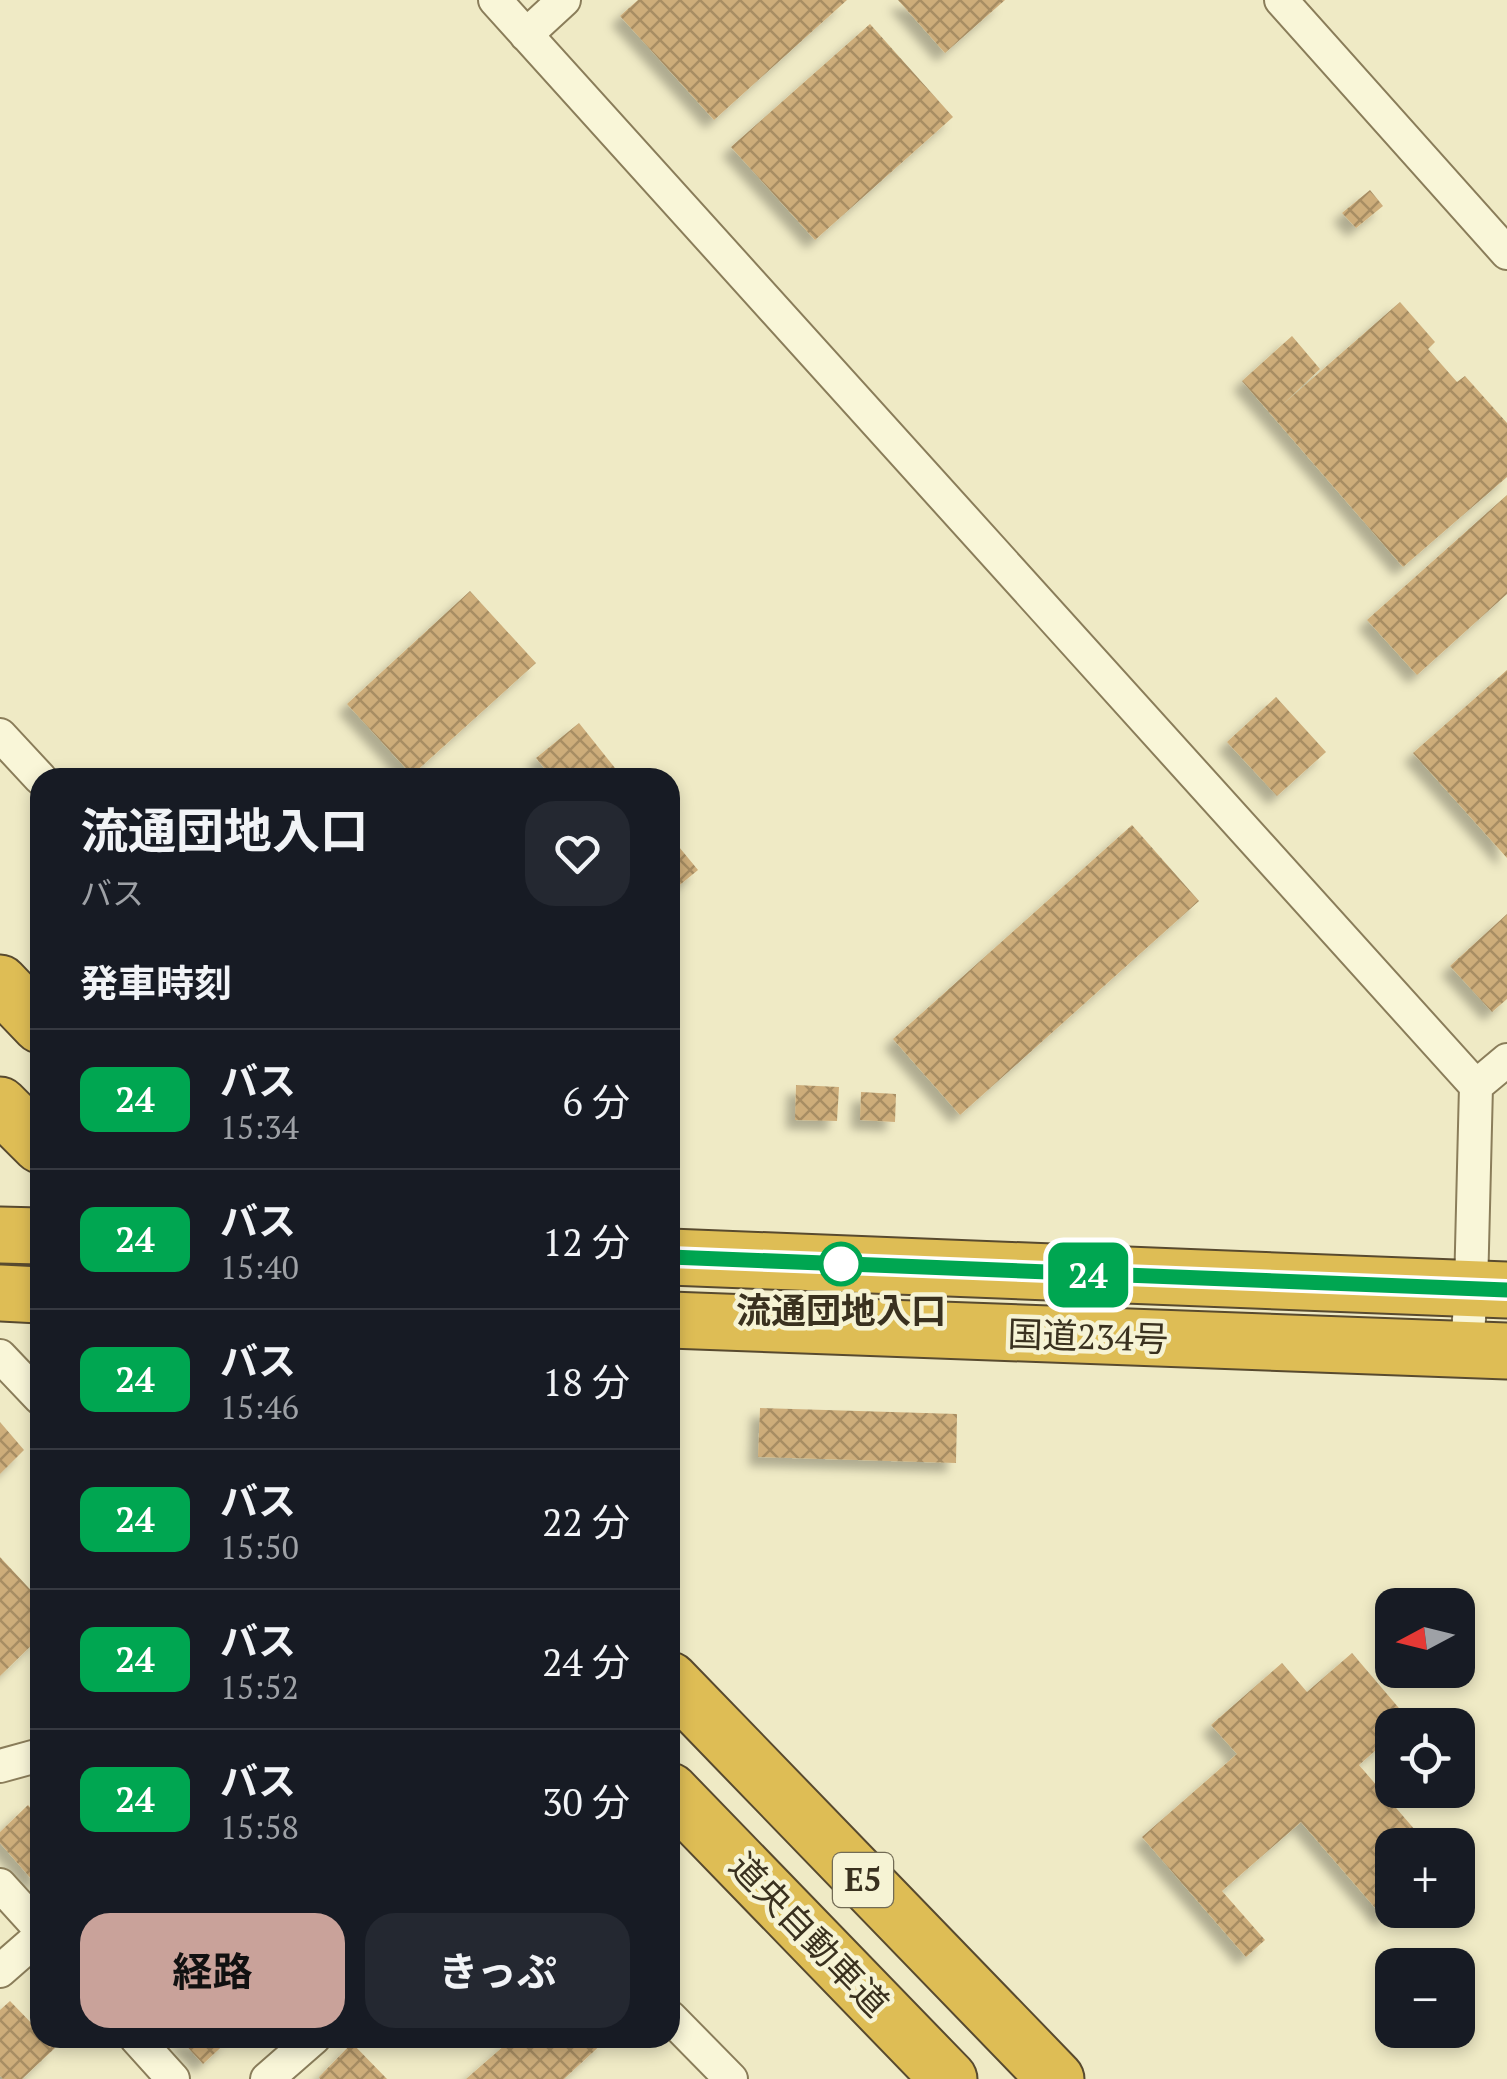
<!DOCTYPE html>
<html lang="ja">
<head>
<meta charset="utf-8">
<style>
  body { margin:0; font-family:"PT Serif","Noto Sans JP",serif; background:#242831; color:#f1f3f6; height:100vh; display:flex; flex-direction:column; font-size:38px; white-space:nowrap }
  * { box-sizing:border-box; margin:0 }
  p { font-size:32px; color:#9ea1a6 }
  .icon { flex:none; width:55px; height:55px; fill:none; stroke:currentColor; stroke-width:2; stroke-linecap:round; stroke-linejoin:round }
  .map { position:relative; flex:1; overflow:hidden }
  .drawer { position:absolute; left:30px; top:768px; width:650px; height:1280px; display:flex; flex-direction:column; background:#171b24; border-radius:30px; box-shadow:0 5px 15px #0003 }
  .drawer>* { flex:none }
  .badge { padding:0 20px; border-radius:15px; font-size:35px; line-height:65px }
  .needle { width:65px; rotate:263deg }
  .tools { position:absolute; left:1375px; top:1588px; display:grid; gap:20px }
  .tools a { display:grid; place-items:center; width:100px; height:100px; border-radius:20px; background:#171b24; box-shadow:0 5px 15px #0003; font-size:50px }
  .map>.badge { position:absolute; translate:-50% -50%; box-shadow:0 0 0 5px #fff }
  h2 { padding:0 50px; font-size:38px; line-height:90px }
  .round { display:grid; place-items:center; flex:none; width:105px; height:105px; border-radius:30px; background:#242831 }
  .head { display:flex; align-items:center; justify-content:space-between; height:170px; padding:0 50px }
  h1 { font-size:48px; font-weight:700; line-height:75px }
  .action { display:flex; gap:20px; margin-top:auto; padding:20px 50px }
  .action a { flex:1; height:115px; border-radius:30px; background:#c9a29a; color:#111; font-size:40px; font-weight:700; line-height:115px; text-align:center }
  .action a+a { background:#242831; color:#f1f3f6 }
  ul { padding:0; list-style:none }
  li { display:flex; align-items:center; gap:30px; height:140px; padding:0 50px; border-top:2px solid #363941 }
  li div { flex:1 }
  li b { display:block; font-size:38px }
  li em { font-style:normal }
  li .badge { min-width:110px; font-weight:700; text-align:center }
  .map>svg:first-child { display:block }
  .building { fill:url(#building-cross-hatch); filter:url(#shadow) }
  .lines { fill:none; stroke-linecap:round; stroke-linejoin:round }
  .street-casing { stroke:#8a7d5a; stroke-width:36 }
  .highway-casing { stroke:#584a2f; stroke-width:59 }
  .street { stroke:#f9f6d8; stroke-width:32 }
  .highway { stroke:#debd55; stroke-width:55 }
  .line-casing { stroke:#fff; stroke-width:22 }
  .line { stroke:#00a651; stroke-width:15 }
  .stop-dot { fill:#fff; stroke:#00a651; stroke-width:5 }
  .labels { text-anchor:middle; stroke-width:9; stroke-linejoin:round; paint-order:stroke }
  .shield { fill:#f6f3d4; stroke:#726b55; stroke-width:2.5 }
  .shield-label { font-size:32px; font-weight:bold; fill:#3a311f }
  .stop-label { font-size:35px; font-weight:bold; fill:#3a311f; stroke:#f6f3d4 }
  .street-label { font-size:35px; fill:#3a311f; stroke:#f6f3d4 }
</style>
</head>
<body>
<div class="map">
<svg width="1507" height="2079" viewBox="0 0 1507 2079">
  <defs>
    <pattern id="building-cross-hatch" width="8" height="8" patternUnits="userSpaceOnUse" patternTransform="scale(2.5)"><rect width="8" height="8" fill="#cdad7a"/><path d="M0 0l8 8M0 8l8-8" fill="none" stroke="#a78d63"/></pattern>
    <filter id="shadow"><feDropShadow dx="-9" dy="9" stdDeviation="5" flood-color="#0004"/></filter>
  </defs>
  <rect width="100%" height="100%" fill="#efeac5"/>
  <!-- building -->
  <path class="building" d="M638,0H847L714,120L620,16Z
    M898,0H1005L945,53Z
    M870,24L953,117L815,240L731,147Z
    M1370,190L1383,206L1356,228L1342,213Z
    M1400,302L1435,342L1428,349L1457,382L1465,376L1507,423V477L1403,567L1242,381L1292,336L1320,369L1281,406Z
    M1507,495V594L1417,675L1367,620Z
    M470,591L536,663L412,775L347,704Z
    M1507,670V858L1413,753Z
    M1276,697L1326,752L1277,796L1227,742Z
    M579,723L623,778H552L536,758Z
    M1132,825L1199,901L960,1115L893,1039Z
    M670,836L698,870L670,893Z
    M1507,914V999L1492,1012L1450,966Z
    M796,1085L839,1087L837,1121L795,1120Z
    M861,1092L896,1094L895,1122L860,1120Z
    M760,1408L957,1414L956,1463L758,1457Z
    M0,1422L24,1450L0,1474Z
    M0,1557L40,1600V1637L0,1676Z
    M1352,1653L1410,1721L1405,1725H1392V1736L1359,1765L1428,1845H1392V1909L1383,1917L1301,1822L1222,1891L1265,1940L1246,1957L1142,1837L1237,1754L1211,1725L1282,1663L1307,1692Z
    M28,1805L40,1819V1876L34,1882L0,1843V1832Z
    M10,2001L40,2032V2038H45L55,2048L22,2079H3L0,2076V2010Z
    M179,2038H231L203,2064Z
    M513,2038H603L606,2040L564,2079H466Z
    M352,2043L387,2079H320L319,2077Z"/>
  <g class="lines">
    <defs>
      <path id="street" d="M495,0L1476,1086L1471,1289L1467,1349
        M1281,0L1507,253
        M526,35L564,0
        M0,735L40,778
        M1476,1086L1507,1060
        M0,1356L40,1398
        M0,1766L40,1755
        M0,1885L40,1929
        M0,1971L40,1936
        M670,2017L731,2079
        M136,2038L173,2079
        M267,2079L314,2038"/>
      <path id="highway" d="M0,983L40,1025
        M0,1105L40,1145
        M0,1235L40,1236
        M670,1257L1507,1290
        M0,1293L40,1295
        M670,1320L1507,1351
        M670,1680L1056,2079
        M670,1791L949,2079"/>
    </defs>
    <!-- street casing -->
    <use href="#street" class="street-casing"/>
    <!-- highway casing -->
    <use href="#highway" class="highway-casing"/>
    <!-- street -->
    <use href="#street" class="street"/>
    <!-- highway -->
    <use href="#highway" class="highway"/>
  </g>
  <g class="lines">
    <defs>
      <path id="line" d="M670,1257L1507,1290"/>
    </defs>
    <!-- line casing -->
    <use href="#line" class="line-casing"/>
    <!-- line -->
    <use href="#line" class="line"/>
  </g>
  <!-- markers -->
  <circle class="stop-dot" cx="841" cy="1264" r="20"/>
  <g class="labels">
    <!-- shield labels -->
    <rect class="shield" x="833" y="1853" width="60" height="54" rx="8"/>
    <g class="shield-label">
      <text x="863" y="1891">E5</text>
    </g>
    <!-- stop labels -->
    <g class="stop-label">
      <text x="841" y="1323">流通団地入口</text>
    </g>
    <!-- street labels -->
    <g class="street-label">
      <text transform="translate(1088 1337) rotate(2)" y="12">国道234号</text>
      <text transform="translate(809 1935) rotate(46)" y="12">道央自動車道</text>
    </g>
  </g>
</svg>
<div class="tools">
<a><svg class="needle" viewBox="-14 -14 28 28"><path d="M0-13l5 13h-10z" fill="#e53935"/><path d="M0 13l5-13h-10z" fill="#9ea1a6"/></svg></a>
<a><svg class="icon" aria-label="locate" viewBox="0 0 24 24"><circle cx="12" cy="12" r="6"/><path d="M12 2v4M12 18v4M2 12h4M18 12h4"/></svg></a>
<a>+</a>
<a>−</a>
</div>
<b class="badge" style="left:1088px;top:1275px;background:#00a651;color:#fff">24</b>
<section class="drawer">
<div class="head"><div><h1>流通団地入口</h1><p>バス</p></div><a class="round"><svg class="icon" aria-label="heart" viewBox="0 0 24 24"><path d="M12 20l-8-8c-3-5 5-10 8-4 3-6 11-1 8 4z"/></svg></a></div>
<h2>発車時刻</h2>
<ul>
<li><span class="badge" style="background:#00a651;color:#fff">24</span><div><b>バス</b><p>15:34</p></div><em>6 分</em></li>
<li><span class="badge" style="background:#00a651;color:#fff">24</span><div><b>バス</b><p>15:40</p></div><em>12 分</em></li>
<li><span class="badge" style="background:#00a651;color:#fff">24</span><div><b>バス</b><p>15:46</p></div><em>18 分</em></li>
<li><span class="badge" style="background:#00a651;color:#fff">24</span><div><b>バス</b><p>15:50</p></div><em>22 分</em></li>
<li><span class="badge" style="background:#00a651;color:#fff">24</span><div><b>バス</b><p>15:52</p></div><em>24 分</em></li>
<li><span class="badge" style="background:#00a651;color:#fff">24</span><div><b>バス</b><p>15:58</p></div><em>30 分</em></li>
</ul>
<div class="action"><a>経路</a><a>きっぷ</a></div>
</section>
</div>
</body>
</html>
